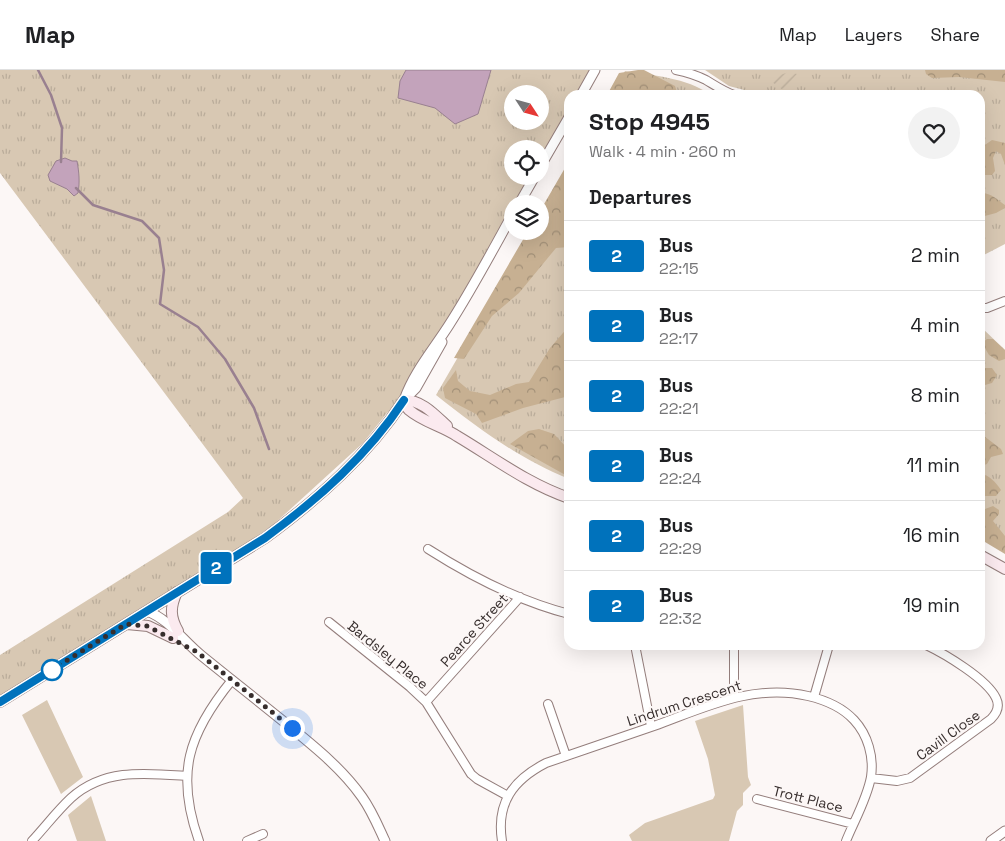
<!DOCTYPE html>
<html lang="en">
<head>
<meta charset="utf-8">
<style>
  body { margin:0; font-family:"Space Grotesk",sans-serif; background:#f2f2f2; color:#202124; height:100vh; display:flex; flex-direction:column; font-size:19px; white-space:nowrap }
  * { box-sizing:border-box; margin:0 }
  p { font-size:16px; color:#757577 }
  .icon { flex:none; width:28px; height:28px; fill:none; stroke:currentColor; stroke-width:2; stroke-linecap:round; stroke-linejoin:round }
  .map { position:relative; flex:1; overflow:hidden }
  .panel { position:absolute; left:564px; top:20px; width:421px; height:560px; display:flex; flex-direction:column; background:#fff; border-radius:15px; box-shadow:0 5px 20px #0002 }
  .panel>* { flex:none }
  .badge { padding:0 10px; border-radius:4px; font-size:18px; line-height:32px }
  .needle { width:32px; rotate:126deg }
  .tools { position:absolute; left:504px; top:15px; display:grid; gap:10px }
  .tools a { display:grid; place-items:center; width:45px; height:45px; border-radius:50%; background:#fff; box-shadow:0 5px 20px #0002; font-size:25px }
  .you { position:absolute; width:25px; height:25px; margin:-12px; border:4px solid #fff; border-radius:50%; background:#1a73e8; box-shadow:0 0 0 8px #1a73e833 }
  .map>.badge { position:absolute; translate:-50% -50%; box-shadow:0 0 0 2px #fff }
  h2 { padding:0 25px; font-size:19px; line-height:45px }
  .round { display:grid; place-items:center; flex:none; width:52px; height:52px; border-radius:26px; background:#f2f2f2 }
  .headline { display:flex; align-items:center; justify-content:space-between; height:85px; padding:0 25px }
  h1 { font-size:24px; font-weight:800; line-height:38px }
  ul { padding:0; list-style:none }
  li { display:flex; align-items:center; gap:15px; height:70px; padding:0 25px; border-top:1px solid #e0e0e0 }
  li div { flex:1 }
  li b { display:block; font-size:19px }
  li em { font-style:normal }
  li .badge { min-width:55px; font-weight:700; text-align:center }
  header { display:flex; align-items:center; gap:30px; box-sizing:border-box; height:70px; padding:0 25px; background:#fff; border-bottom:1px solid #e0e0e0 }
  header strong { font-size:24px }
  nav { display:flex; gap:28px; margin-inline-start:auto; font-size:18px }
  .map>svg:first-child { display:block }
  .grass { fill:url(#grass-tufts); fill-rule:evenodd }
  .forest { fill:url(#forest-crowns) }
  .park { fill:#d8c8b3 }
  .garden { fill:url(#garden-furrows) }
  .water { fill:#c3a3bb; stroke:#998090 }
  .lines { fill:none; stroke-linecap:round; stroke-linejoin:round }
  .stream { stroke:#998090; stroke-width:2.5 }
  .minor-casing { stroke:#947e7c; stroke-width:10 }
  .tertiary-casing { stroke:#947e7c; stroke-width:11 }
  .secondary-casing { stroke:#947e7c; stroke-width:12 }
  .minor { stroke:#fff; stroke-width:8 }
  .tertiary { stroke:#fff; stroke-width:9 }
  .secondary { stroke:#fbeaef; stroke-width:10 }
  .line-casing { stroke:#fff; stroke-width:11 }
  .line { stroke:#0072bc; stroke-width:8 }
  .walk { stroke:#372e2d; stroke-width:5; stroke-dasharray:0 9 }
  .stop-dot { fill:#fff; stroke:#0072bc; stroke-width:2.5 }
  .labels { text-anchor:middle; stroke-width:4.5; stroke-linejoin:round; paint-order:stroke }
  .street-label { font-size:14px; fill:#372e2d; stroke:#fcf7f6 }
</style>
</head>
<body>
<header>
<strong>Map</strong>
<nav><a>Map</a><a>Layers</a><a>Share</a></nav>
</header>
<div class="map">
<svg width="1005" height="771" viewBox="0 0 1005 771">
  <defs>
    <pattern id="grass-tufts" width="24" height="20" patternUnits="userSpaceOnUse" patternTransform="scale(1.25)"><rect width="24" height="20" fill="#d8c8b3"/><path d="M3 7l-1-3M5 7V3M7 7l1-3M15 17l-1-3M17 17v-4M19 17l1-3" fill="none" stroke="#baac9a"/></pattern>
    <pattern id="forest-crowns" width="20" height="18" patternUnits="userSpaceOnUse" patternTransform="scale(1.25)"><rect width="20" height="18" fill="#c7b092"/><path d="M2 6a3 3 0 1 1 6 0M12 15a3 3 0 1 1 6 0" fill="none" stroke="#a29078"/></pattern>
    <pattern id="garden-furrows" width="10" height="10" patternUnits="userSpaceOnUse" patternTransform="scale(1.25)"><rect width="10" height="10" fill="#d8c8b3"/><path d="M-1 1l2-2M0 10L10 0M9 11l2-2" fill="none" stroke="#baac9a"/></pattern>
  </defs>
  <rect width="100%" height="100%" fill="#fcf7f6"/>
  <!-- grass -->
  <path class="grass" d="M0,0H595L581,25H569V47L540,97V79H512V106H535L519,134H512V145L396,335L387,343L363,373L273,455L177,522L0,633V585L228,442L243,428L0,103ZM512,24H540V51H512Z
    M705,0H1005V174L980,187V25H747L744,20L729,16Z
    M625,1C655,6 685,7 711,25H611Z
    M569,97V409C519,389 478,358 436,325L531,161H540Z
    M980,256L1005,280V479L980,465Z"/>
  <!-- forest -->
  <path class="forest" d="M638,0H644L675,16L678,25H607L619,3Z
    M925,0H1005V12L959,7L932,8L926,4Z
    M992,70L1005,73V95L1001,84L996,81L993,88L995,101L992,105H980V73L982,77Z
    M569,91V177L556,178L519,223L492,246L464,289L454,288L528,161H540V141Z
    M980,123C990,122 998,130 1005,135V138L996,143L981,147Z
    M569,256V326L523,338L482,353L476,344L445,328L443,318L456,300L458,311L470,321L490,325L516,314L529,312L550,278Z
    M987,269H993L1005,280V289L999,291L989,285L982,273Z
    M985,298H992L997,305L992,313L985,315L980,310V302Z
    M539,359L554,364L567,378H569V407L510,374L528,361Z
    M980,363L1001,379L1003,384L991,387L987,394L981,396Z
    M980,404C989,404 996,413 1001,420L996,426H984L980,432Z
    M980,436L985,439L993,436L999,440V444L993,451L1005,466V484L980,469Z"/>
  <!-- park -->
  <path class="park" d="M47,630L83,707L61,724L22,645Z
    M743,635L748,707L751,715L743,723V735L737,741L729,771H632L629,765L645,753L713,729L715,725L708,689L695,651Z
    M91,726L106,771H77L68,745Z"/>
  <!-- garden -->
  <path class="garden" d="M789,2L797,4L783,20L768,9Z"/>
  <!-- water -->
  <path class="water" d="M406,0H491L478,44L455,54L435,38L398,28L400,11Z
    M65,88L72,91H77C79,102 80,112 78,123L74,126L67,119L50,111L48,105L56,91Z"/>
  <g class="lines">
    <!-- stream -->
    <path class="stream" d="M38,0L51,25L62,58L61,92
      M76,118L93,135L142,151L159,168L164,200L160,234L198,257L225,289L254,338L269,379"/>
    <defs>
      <path id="minor" d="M676,0C686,2 696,5 706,10C716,16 723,21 734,25
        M980,238H987L1005,231
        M428,479C472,507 518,531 569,544
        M329,552L410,617L426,632L471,704L477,709L508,726
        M635,575L651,656
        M734,575V627
        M814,627L829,575
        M426,632L520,527
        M548,634L566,686
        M871,708L897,711L910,708L991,649C997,643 1000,636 996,628C987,609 945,584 926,575
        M757,729L853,754
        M32,771C45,757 57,741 71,728C104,698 146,703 187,706
        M199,771C175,704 188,664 232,610
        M247,771L263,764
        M502,771C496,733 513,710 546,693C582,681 618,668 654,656C704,638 753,613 808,626C825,630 842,637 854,650C868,665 874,687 871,707C867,729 854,751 846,771"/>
      <path id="tertiary" d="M581,25L595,0
        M540,97L569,47
        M519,134L535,106
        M406,328L416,318L442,272
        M404,330C414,302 433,280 449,255C472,219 492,182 512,145
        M147,541C170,550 183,571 202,586C229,608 256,629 283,651C311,674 341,697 362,727C372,741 378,756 385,771
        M991,771L1005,761"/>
      <path id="secondary" d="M404,330C405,334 406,337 409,340C423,352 442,356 457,366C494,388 528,414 569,428
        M404,330C422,330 435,345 447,356
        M980,485L1005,499
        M177,522C170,537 170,547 178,561
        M127,554L148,556L173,568
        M0,632L265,468C318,429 368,385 404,330"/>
    </defs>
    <!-- minor casing -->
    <use href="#minor" class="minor-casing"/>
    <!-- tertiary casing -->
    <use href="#tertiary" class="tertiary-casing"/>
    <!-- secondary casing -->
    <use href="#secondary" class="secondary-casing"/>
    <!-- minor -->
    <use href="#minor" class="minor"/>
    <!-- tertiary -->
    <use href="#tertiary" class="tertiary"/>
    <!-- secondary -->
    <use href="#secondary" class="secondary"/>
  </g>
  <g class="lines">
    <defs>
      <path id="line" d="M0,632L265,468C318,429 368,385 404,330"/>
    </defs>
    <!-- line casing -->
    <use href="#line" class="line-casing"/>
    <!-- line -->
    <use href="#line" class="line"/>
    <!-- walk -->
    <path class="walk" d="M52,600L48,602L126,554L147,556L197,582L292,658"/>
  </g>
  <!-- markers -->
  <circle class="stop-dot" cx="52" cy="600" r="10"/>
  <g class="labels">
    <!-- street labels -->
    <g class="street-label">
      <text transform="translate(474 560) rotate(-48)" y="5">Pearce Street</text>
      <text transform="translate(388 585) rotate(39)" y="5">Bardsley Place</text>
      <text transform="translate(684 633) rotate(-18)" y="5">Lindrum Crescent</text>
      <text transform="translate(948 665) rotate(-36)" y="5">Cavill Close</text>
      <text transform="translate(808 729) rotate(14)" y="5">Trott Place</text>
    </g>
  </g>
</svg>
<div class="tools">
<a><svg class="needle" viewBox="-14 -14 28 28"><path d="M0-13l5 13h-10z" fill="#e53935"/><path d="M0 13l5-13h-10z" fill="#757577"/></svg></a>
<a><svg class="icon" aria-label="locate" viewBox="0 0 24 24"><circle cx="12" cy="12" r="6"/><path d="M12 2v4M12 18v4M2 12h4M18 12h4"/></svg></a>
<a><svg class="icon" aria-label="layers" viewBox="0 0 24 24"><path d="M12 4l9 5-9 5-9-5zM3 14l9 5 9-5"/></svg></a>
</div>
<div class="you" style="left:292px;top:658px"></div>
<b class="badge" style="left:216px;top:498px;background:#0072bc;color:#fff">2</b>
<section class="panel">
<div class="headline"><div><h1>Stop 4945</h1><p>Walk · 4 min · 260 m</p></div><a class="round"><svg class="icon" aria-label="heart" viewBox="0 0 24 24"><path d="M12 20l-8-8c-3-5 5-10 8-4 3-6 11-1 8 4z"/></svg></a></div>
<h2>Departures</h2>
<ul>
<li><span class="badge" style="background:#0072bc;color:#fff">2</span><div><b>Bus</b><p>22:15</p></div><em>2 min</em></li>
<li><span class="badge" style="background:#0072bc;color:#fff">2</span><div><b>Bus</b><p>22:17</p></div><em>4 min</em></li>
<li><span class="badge" style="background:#0072bc;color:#fff">2</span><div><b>Bus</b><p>22:21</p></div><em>8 min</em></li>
<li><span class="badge" style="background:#0072bc;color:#fff">2</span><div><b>Bus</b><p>22:24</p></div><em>11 min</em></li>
<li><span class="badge" style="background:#0072bc;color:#fff">2</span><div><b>Bus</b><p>22:29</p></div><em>16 min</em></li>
<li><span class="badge" style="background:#0072bc;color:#fff">2</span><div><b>Bus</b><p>22:32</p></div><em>19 min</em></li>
</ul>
</section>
</div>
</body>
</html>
